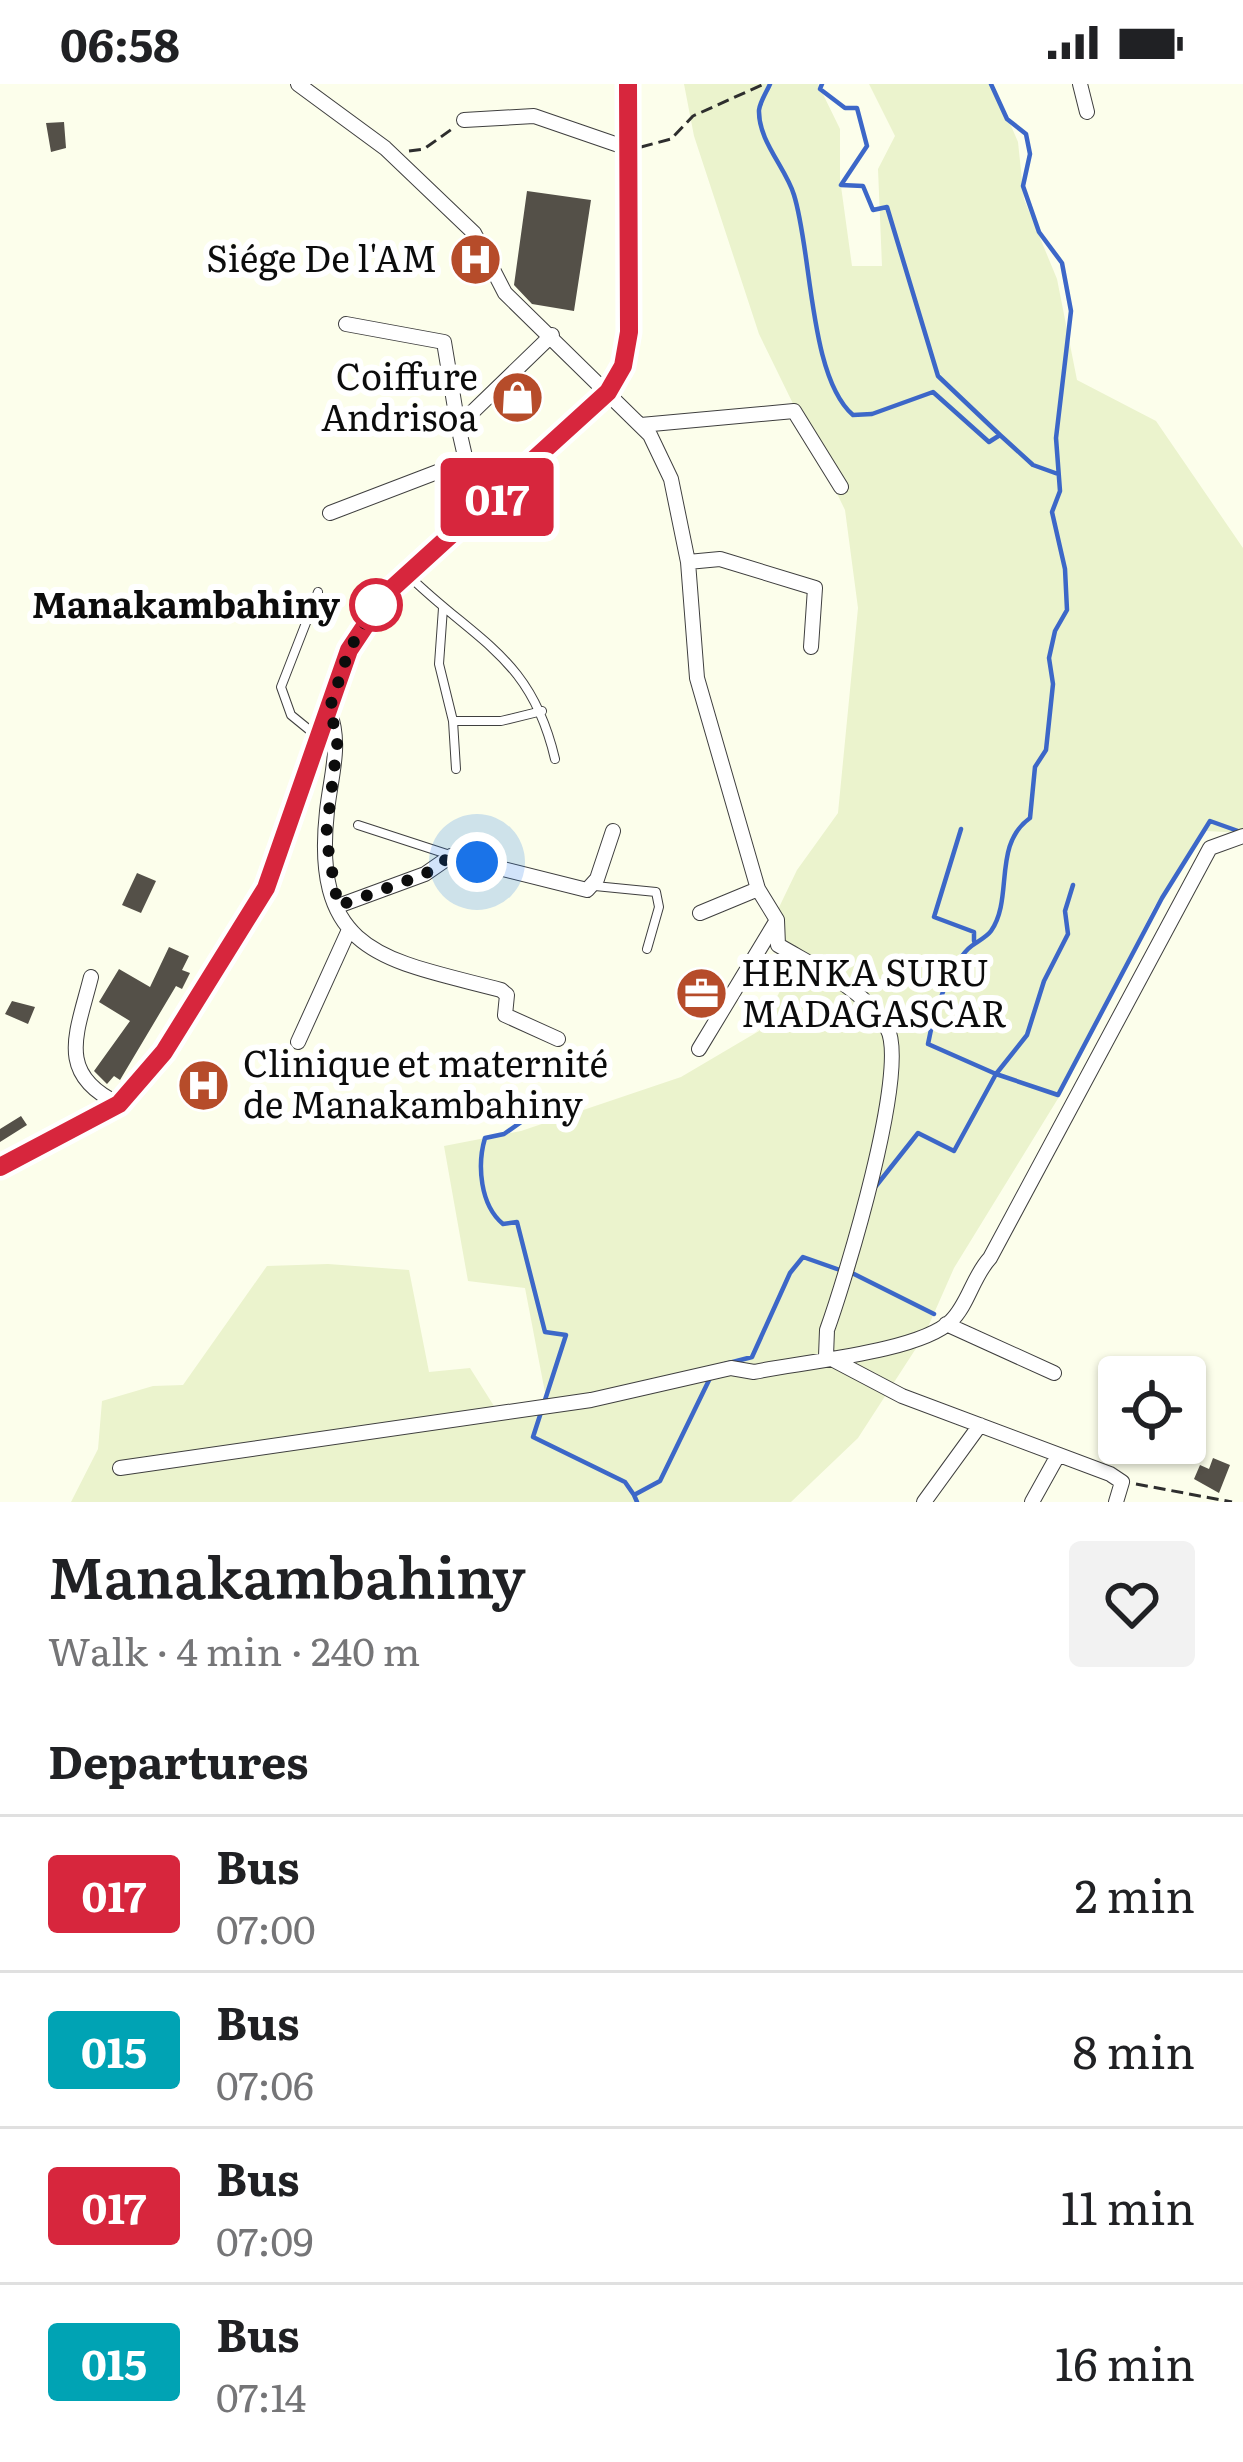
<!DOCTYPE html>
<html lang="en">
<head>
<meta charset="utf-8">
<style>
  body { margin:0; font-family:Literata,serif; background:#f2f2f2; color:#202124; height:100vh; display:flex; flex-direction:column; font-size:45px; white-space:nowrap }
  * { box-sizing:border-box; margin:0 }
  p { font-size:39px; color:#757577 }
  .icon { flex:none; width:66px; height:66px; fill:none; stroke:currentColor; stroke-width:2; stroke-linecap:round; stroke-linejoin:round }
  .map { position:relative; height:1418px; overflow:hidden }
  .sheet { display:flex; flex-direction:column; background:#fff; flex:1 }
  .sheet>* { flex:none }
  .badge { padding:0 24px; border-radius:9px; font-size:42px; line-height:78px }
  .tools { position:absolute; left:1098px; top:1272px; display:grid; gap:24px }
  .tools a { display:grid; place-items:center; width:108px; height:108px; border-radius:12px; background:#fff; box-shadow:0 3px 9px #0004; font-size:60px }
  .you { position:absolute; width:60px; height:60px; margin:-30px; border:9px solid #fff; border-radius:50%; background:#1a73e8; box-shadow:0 0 0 18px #1a73e833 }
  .map>.badge { position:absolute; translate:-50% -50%; box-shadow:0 0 0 6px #fff }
  h2 { padding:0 48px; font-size:45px; line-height:108px }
  .round { display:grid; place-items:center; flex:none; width:126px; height:126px; border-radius:12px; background:#f2f2f2 }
  .overview { display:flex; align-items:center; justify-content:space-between; height:204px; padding:0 48px }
  h1 { font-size:57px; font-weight:600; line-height:90px }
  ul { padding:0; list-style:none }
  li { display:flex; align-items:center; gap:36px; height:156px; padding:0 48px; border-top:3px solid #e0e0e0 }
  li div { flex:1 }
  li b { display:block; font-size:45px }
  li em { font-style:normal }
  li .badge { min-width:132px; font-weight:700; text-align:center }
  .status { display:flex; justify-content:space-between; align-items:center; height:84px; padding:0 60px; background:#fff; direction:ltr }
  .status svg { height:33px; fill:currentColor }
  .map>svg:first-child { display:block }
  .farmland { fill:#ebf3cd }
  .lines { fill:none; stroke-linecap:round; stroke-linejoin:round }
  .stream { stroke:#3c67c8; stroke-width:4.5 }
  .building { fill:#545048 }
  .service-casing { stroke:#3f3f3f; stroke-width:10 }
  .minor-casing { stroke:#3f3f3f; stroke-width:16 }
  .tertiary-casing { stroke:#3f3f3f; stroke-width:20 }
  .path { stroke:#2e2e2e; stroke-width:3; stroke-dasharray:12 6; stroke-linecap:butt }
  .service { stroke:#fff; stroke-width:8 }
  .minor { stroke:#fff; stroke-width:14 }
  .tertiary { stroke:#fff; stroke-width:16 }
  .line-casing { stroke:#fff; stroke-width:27 }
  .line { stroke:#d7263d; stroke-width:18 }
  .walk { stroke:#0c0c0c; stroke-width:12; stroke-dasharray:0 21.6 }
  .stop-dot { fill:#fff; stroke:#d7263d; stroke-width:6 }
  .labels { text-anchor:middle; stroke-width:12; stroke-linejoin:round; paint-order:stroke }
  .poi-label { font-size:36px; fill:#0c0c0c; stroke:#fff; text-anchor:end }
  .stop-label { font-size:36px; font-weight:bold; fill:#0c0c0c; stroke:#fff; text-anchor:end }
</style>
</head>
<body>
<div class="status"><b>06:58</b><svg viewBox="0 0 49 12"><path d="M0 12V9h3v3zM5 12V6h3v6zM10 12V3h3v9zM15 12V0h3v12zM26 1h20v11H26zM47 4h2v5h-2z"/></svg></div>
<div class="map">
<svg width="1243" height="1418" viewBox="0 0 1243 1418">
  <rect width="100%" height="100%" fill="#fcfeeb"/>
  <!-- farmland -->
  <path class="farmland" d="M684,0H818L840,45V95L852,182H882L878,85L895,52L869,0H993L1018,58L1024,115L1057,195L1077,296L1156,337L1243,464V749L1206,747L1154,823L1062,1008L954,1184L924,1252L858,1354L791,1418H71L98,1365L102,1317L153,1302L183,1301L267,1182L328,1180L409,1186L429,1288L470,1284L499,1330L547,1319L525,1204L468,1197L444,1062L521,1047L681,993L759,947L790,888L770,842L797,786L838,729L858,524L845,426L759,250L694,52Z"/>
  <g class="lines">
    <!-- stream -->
    <path class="stream" d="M770,0C767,7 760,18 759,26C758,57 786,84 794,111C812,168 809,293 853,331L872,330L933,308L989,358L1000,351L1033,381L1058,390
      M822,0L820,5L845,24H857L867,62L841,101L863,102L873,126L887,123L938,292L1000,351
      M961,745L934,833L974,848V857
      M996,990L1058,1011L1162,814L1210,737L1238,747
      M996,990L1027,951L1044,897L1068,850L1065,827L1073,801
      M534,1029L504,1050L485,1054C477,1081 480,1121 503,1140L517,1138L545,1248L566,1251L533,1353L625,1398L634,1411
      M876,1102L918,1049L954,1067L996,990L928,960C933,932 948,885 968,865C974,859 986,854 991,847C1014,814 992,761 1030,734L1035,683L1046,666L1053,600L1049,574L1055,547L1067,526L1065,485L1052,428L1060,407L1056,354L1071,227L1062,179L1039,148L1023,102L1030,70L1026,50L1007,35L991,0
      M850,1188L934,1230
      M725,1280L752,1273L790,1189L803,1173L840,1186
      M637,1418L634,1411L660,1397L712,1290"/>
  </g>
  <!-- building -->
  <path class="building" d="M64,38L66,64L51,68L46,39Z
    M527,107L591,116L574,227L532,220L514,201Z
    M137,789L156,797L141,829L122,821Z
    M169,863L189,872L182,886L190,889L182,905L176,902L120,996L114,992L107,1000L94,987L130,937L99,918L119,885L150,903Z
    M12,917L35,923L28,940L5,930Z
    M21,1032L27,1041L0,1058V1045Z
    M1213,1374L1230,1381L1219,1409L1194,1395L1200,1381L1209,1385Z"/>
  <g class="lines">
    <defs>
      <path id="service" d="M409,492C478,559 531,573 555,675
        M318,508L281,603L291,631L318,653
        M443,524L439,580L453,637L456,685
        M453,637H501L542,627
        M358,741L450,771
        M595,802L656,808L659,823L647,865"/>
      <path id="minor" d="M298,0L385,64L474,149L505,209L650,351L671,395L688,478
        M1080,0L1087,28
        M464,36L534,32L627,64
        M346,240L444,258L458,342L552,251
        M641,341L794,327L841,403
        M458,342L478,429
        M330,429L466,377
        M329,626C342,661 331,690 327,727C311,872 388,876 501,906L507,911L505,931L558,955
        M758,805L697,594L688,478L720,475L815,504L811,563
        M338,822L425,790L451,772L587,806L597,795L613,747
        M700,829L758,805L777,836L778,861C815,883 865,905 887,944C910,984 845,1196 827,1246L826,1272
        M91,893C77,949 55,990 119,1020
        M298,958L348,848
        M699,965L777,836
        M946,1240L1054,1289
        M826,1272L902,1312L1110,1390L1122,1398L1116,1418
        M120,1384L591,1316L731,1284L754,1288C801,1278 919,1268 951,1237C968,1221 973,1192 990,1174L1210,764L1243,752
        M924,1418L980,1341
        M1032,1418L1057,1373"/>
      <path id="tertiary" d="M0,1083L119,1020L164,968L266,804L349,566L387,509L608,308L623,282L629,248L628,0"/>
    </defs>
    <!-- service casing -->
    <use href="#service" class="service-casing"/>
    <!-- minor casing -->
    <use href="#minor" class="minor-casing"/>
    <!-- tertiary casing -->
    <use href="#tertiary" class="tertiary-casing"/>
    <!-- path -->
    <path class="path" d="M641,63L671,55L693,32L764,0
      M409,67L424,65L452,45
      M1136,1400L1232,1418"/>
    <!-- service -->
    <use href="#service" class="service"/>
    <!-- minor -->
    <use href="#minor" class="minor"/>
    <!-- tertiary -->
    <use href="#tertiary" class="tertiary"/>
  </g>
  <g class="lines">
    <defs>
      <path id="line" d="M0,1083L119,1020L164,968L266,804L349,566L387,509L608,308L623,282L629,248L628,0"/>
    </defs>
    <!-- line casing -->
    <use href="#line" class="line-casing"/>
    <!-- line -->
    <use href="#line" class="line"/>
    <!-- walk -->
    <path class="walk" d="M376,521L349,566L329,626L338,653L326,752L338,822L425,790L451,772L477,778"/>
  </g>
  <!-- icons -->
  <defs>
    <symbol id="hospital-disc" viewBox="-11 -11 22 22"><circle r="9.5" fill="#b64c2a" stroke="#fff"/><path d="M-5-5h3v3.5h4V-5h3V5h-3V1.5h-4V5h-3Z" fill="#fff"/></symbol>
    <symbol id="shop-disc" viewBox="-11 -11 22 22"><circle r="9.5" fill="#b64c2a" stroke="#fff"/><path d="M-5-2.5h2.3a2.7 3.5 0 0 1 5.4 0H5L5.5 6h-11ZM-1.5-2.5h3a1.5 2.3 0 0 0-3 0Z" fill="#fff"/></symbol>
    <symbol id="office-disc" viewBox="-11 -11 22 22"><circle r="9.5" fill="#b64c2a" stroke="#fff"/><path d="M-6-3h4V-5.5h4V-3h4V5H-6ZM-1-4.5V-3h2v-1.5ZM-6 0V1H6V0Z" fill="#fff"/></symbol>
  </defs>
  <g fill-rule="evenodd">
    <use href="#hospital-disc" x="446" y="146" width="59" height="59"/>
    <use href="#shop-disc" x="488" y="284" width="59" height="59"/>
    <use href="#office-disc" x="672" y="880" width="59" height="59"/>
    <use href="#hospital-disc" x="174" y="972" width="59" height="59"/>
  </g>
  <!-- markers -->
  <circle class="stop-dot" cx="376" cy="521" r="24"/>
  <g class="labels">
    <!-- poi labels -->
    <g class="poi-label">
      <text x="437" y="188">Siége De l'AM</text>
      <text x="478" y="306">Coiffure<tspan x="478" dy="41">Andrisoa</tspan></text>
      <text x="741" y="902" text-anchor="start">HENKA SURU<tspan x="741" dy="41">MADAGASCAR</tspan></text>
      <text x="243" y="993" text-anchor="start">Clinique et maternité<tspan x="243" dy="41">de Manakambahiny</tspan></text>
    </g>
    <!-- stop labels -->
    <g class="stop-label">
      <text x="340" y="534">Manakambahiny</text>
    </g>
  </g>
</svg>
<div class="tools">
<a><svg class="icon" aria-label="locate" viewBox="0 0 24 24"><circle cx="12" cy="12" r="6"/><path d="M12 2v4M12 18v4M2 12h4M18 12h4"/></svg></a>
</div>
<div class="you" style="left:477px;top:778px"></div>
<b class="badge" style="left:497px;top:413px;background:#d7263d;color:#fff">017</b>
</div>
<section class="sheet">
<div class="overview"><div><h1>Manakambahiny</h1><p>Walk · 4 min · 240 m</p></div><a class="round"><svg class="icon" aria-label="heart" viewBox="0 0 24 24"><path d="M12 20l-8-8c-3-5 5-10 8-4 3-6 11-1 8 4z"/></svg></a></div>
<h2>Departures</h2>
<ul>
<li><span class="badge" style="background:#d7263d;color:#fff">017</span><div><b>Bus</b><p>07:00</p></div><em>2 min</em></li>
<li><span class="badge" style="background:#00a3b4;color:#fff">015</span><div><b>Bus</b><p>07:06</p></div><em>8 min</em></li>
<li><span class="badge" style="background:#d7263d;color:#fff">017</span><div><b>Bus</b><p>07:09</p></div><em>11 min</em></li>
<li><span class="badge" style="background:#00a3b4;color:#fff">015</span><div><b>Bus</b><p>07:14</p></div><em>16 min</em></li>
</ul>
</section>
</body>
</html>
